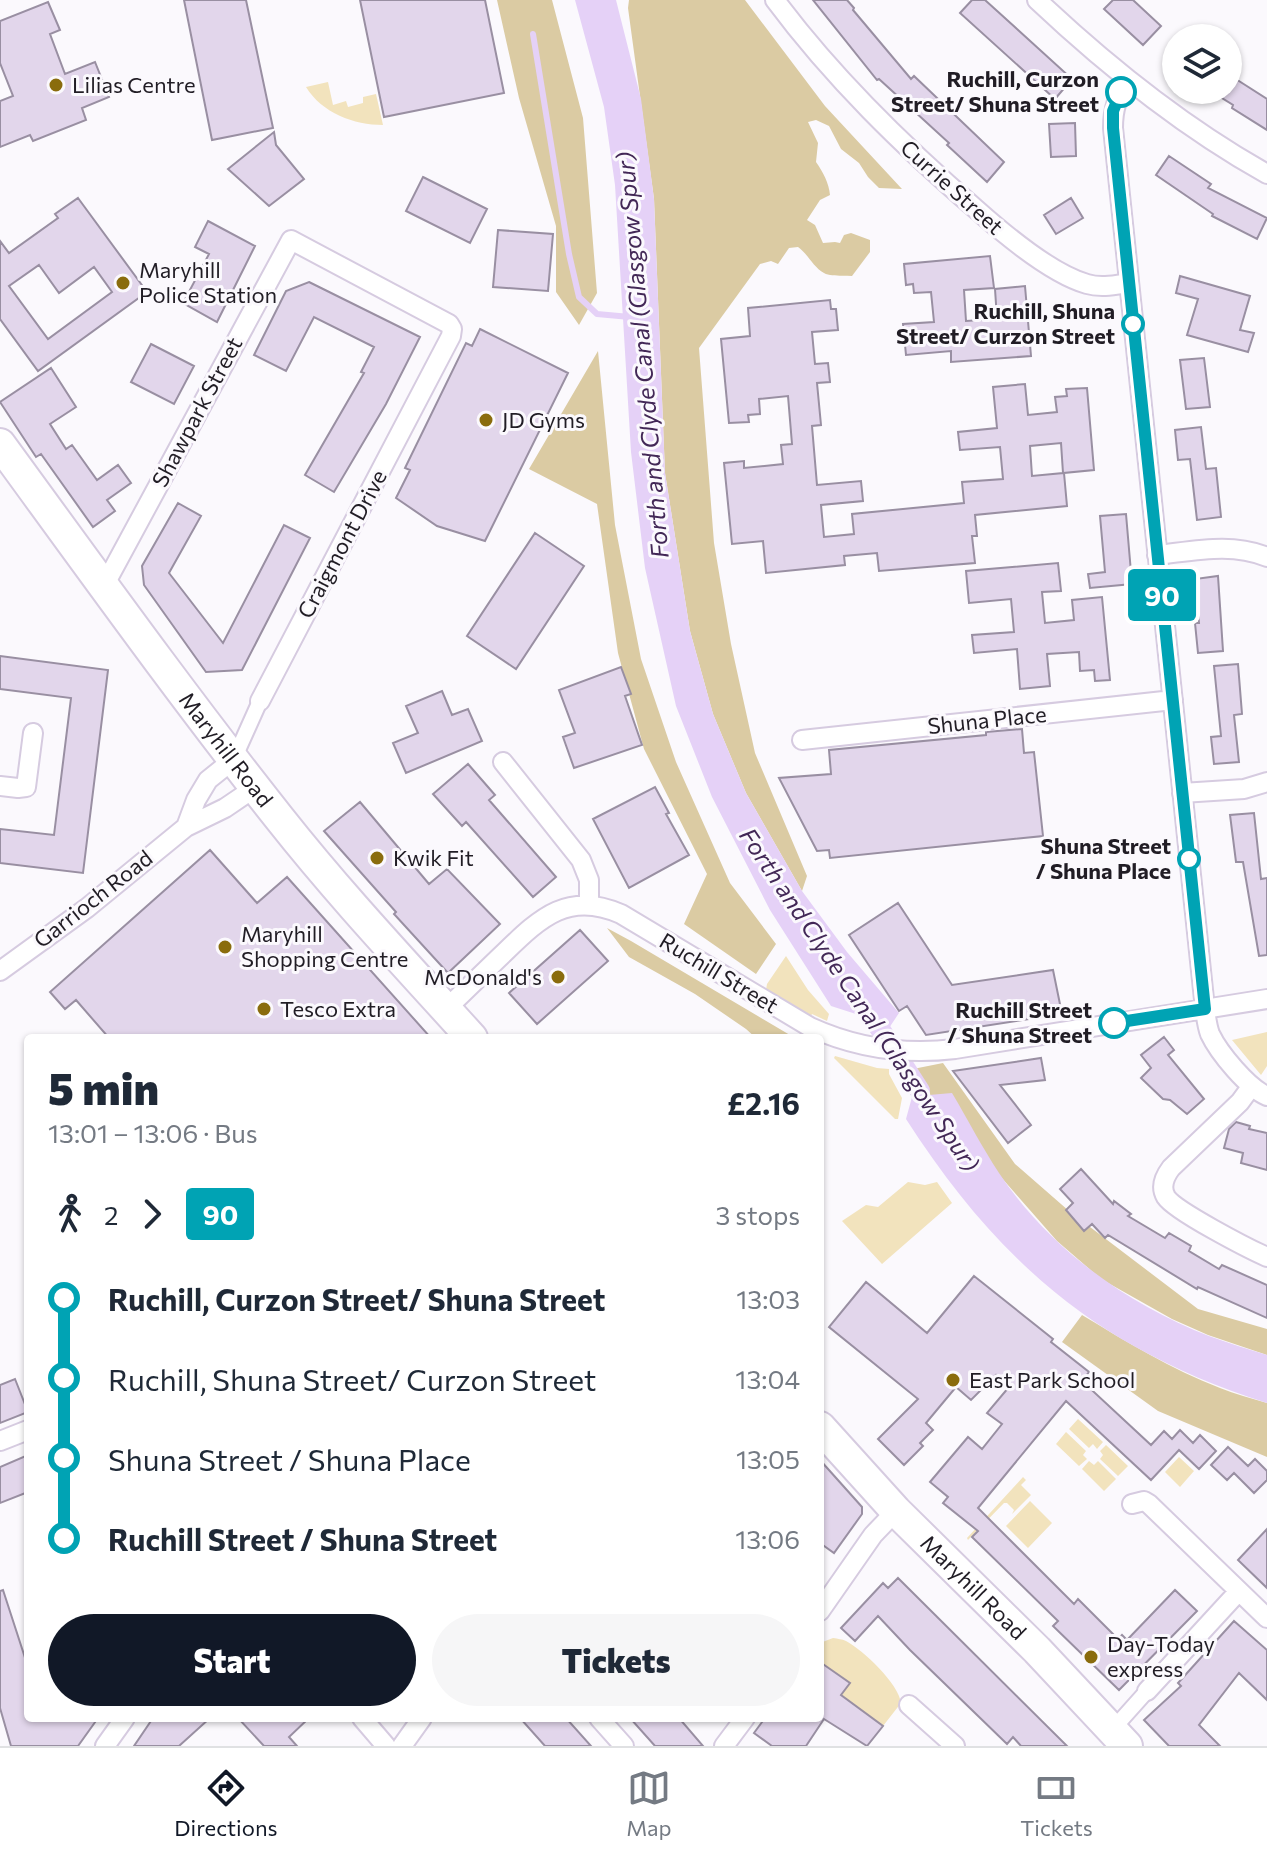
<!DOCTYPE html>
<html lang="en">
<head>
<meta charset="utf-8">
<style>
  body { margin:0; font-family:Commissioner,sans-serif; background:#f6f6f7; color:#1f2937; height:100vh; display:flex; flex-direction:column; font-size:30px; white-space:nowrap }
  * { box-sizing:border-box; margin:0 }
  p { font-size:26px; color:#747a83 }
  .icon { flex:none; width:44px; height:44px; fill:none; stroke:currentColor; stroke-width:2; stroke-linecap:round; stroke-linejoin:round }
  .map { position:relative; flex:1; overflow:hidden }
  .drawer { position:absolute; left:24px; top:1034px; width:800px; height:688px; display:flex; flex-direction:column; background:#fff; border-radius:8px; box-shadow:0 2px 6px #0004 }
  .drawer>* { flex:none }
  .badge { padding:0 16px; border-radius:6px; font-size:28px; line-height:52px }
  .buttons { position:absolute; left:1162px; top:24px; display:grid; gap:16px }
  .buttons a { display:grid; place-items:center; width:80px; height:80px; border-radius:50%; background:#fff; box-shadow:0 2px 6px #0004; font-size:40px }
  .map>.badge { position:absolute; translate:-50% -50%; box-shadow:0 0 0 4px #fff }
  .legs { display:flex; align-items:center; gap:12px; height:88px; padding:0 24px; font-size:26px }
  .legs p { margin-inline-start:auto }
  .head { display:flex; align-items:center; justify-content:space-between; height:136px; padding:0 24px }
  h1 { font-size:44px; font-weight:800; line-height:60px }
  .primary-button { display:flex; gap:16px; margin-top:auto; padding:16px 24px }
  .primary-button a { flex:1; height:92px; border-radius:48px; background:#111827; color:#fff; font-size:32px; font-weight:800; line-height:92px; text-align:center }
  .primary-button a+a { background:#f6f6f7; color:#1f2937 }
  ul { padding:0 24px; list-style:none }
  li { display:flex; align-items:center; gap:28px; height:80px; font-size:30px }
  li i { display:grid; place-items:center; width:12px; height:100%; margin:0 10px; background:currentColor }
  li i::after { content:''; width:20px; height:20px; margin:-10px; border:6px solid; border-radius:50%; background:#fff }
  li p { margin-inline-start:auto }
  li:first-child i { background:linear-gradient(#0000 50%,currentColor 0) }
  li:last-child i { background:linear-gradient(currentColor 50%,#0000 0) }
  .menu { display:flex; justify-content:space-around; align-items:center; height:112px; border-top:2px solid #e0e1e3; background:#fff; font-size:22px; color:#747a83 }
  .menu a { display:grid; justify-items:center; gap:4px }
  .menu .active { color:#111827 }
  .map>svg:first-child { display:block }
  .green { fill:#f2e3bd }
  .forest { fill:#dbcba3 }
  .water { fill:#e5d1f7 }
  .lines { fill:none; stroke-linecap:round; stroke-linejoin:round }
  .stream { stroke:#e5d1f7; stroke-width:6 }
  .canal { stroke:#e5d1f7; stroke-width:20 }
  .building { fill:#e2d6eb; stroke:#998fa2; stroke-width:2; fill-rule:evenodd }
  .pedestrian-casing { stroke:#d6cbe0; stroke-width:18 }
  .minor-casing { stroke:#d6cbe0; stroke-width:22 }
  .primary-casing { stroke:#d6cbe0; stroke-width:34 }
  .pedestrian { stroke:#fff; stroke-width:14 }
  .minor { stroke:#fff; stroke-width:18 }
  .primary { stroke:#fff; stroke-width:30 }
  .line-1-casing { stroke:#fff; stroke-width:18 }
  .line-1 { stroke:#00a3b4; stroke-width:12 }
  .poi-dot { fill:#8a6c0d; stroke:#fbf9fd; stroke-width:3 }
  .stop-1-dot { fill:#fff; stroke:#00a3b4; stroke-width:4 }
  .labels { text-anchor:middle; stroke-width:6; stroke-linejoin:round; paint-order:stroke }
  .stop-label { font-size:22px; font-weight:bold; fill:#211d25; stroke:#fbf9fd; text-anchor:end }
  .poi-label { font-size:22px; fill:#211d25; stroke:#fbf9fd; text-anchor:start }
  .street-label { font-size:22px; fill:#211d25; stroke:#fbf9fd }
  .water-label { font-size:24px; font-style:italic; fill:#432857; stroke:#fbf9fd }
</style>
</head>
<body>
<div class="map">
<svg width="1267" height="1746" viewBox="0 0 1267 1746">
  <rect width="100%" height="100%" fill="#fbf9fd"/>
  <!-- green -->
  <path class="green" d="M328,82L333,105L346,101L348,107L363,103V97L376,94L383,125C354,125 322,113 306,87Z
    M786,956L808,990L829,1014L827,1021L812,1014L811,1016L766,990L767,984Z
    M1267,1032V1066L1261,1075L1232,1040Z
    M835,1056L877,1068L889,1069V1074L902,1098L898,1119H895L834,1058Z
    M908,1182L925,1185L937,1182L952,1203L882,1264L842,1221L866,1205L878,1207Z
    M1078,1419L1103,1442L1097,1449L1093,1444L1089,1448L1069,1429Z
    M1066,1432L1086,1451L1083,1455L1087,1459L1079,1466L1056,1444Z
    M1106,1445L1128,1466L1118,1476L1100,1459L1103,1455L1100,1451Z
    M1179,1457L1194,1471L1180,1487L1165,1472Z
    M1089,1461L1094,1465L1098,1461L1116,1479L1104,1491L1082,1469Z
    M1023,1477L1026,1480L1021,1485L1031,1495L1012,1514L1014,1510L1007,1503H1004L968,1540L967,1538Z
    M1030,1501L1052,1523L1028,1548L1006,1526Z
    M833,1638C838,1639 842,1639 846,1641C863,1650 899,1684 901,1703L883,1726L841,1695L850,1683L820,1662V1643Z"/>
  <!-- forest -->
  <path class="forest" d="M497,0H552L583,118L597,293L579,325L556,292V226L519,98Z
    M629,0H745L825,106L902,189L879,188L868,177L859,163L841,149L829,126L816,120L808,122L818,143L816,162C823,172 829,183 830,195L820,200L807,220L815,225L823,243L835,242L840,243L844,235L851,233L870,240V252L852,276C843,275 831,277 824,273C813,267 808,254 798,247L789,248L778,264L771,261L760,264L699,348L714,543L731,644L755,753L807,876L802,891L746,793L713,714L690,631L665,473L654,199L628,8Z
    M598,351L615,525L641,659L676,762L730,883L776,944L756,974L684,924L707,874L644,749L618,653L597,504L529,469Z
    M607,928L631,941L795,1038H756L746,1029L695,994L629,957Z
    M943,1063L1015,1164L1069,1211L1198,1309L1267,1329V1355L1208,1335L1172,1319L1101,1279L1057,1241L929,1095L913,1069Z
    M1082,1315C1127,1342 1171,1369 1220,1388C1235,1394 1251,1398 1267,1403V1457L1158,1411L1062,1342Z"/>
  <!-- water -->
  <path class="water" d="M575,0H616L641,99L654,199L665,473L690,631L713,714L746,793L802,891L847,952L899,1013L887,1031L872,1035L859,1015L831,1006L770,910L712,797L676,706L645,568L631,452L615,185L604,107Z
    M894,1068L913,1069L929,1095L952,1093C968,1120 982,1147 999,1173C1048,1247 1126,1304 1209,1336C1228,1343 1248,1349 1267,1355V1403C1101,1350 1000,1265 906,1119L912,1097Z"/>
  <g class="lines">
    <!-- stream -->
    <path class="stream" d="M533,34L569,254L579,297L597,314L630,317"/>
    <!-- canal -->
    <path class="canal" d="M868,1010L920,1091"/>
  </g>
  <!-- building -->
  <path class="building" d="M184,0H246L273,128L212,140Z
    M360,0H485L504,93L384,117Z
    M813,0H847L854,8L853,10L911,79L914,76L1004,162L987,182L947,145L949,143L879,79L877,80Z
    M972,0H985L1072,79L1055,99L960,13Z
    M1113,0H1133L1161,26L1143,45L1104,9Z
    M48,2L60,30L50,34L65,74L95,62L109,97L82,108L86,120L33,141L30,135L0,147V101L13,96L0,63V21Z
    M1228,74L1267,99V130L1232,108L1233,105L1209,90H1228Z
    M1075,123L1076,156L1051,157L1049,124Z
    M274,132L276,145L304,179L269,206L228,169Z
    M1169,156L1211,184L1208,188L1267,218L1257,239L1212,216L1213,214L1156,175Z
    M423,177L487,209L470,243L406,211Z
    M78,198L147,292L38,371L0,319V241L9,253L58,218L55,214ZM39,265L59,293L94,267L112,292L48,339L9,286Z
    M1071,198L1083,218L1056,234L1044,215Z
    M208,221L255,246L217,322L183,303L209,254L195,247Z
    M498,230L553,234L548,291L493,287Z
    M990,256L994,288L964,290L966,321L997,319L995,289L1025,286L1031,356L951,362V351L906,355L903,324L934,322L931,292L914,293L913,284L906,285L904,264Z
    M1180,276L1250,296L1240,330L1254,333L1248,352L1187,335L1198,299L1176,293Z
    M309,282L420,337L386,404L334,492L305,475L364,373L361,372L374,347L314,317L286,371L254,355L286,291Z
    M830,300L831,309H836L838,330L812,332L815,364L828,363L830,382L817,383L821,425L812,426L817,485L861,481L863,501L821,505L824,537L854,534L852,514L964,503L962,482L1003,479L1000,447L960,450L958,432L997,428L993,387L1025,384L1028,415L1057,412L1055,397L1067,396L1066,389L1087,388L1094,470L1064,473L1067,506L975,515L977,536H972L975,563L879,571L877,553L844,556L845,565L766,573L763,541L732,544L724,463L744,461V468L783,464L781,445L792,444L788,396L759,399L760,414L748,415L749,422L729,423L721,339L750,336L748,308ZM1061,443L1063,473L1032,476L1030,446Z
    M480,329L568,373L485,541L437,526L396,498L410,470L405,468L466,343L472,346Z
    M151,344L194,366L174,404L131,382Z
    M1204,358L1210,407L1186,409L1180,360Z
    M51,368L76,407L50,424L66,449L72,445L97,480L118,465L131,483L107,500L115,511L93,527L41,454L36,457L0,402Z
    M1201,427L1206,469L1216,468L1221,517L1197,520L1190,459L1178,460L1175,430Z
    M178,503L201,516L169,573L223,643L284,525L310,538L242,670L206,672L144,585L142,566Z
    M1126,514L1132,584L1090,588L1088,574L1105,572L1100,516Z
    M535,533L584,566L516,669L467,636Z
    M1058,563L1061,591L1042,592L1045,623L1074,620L1072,600L1102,597L1110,680L1095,681L1094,670L1080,671L1079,652L1047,654L1050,686L1020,689L1017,649L974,653L972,635L1014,632L1011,599L969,603L966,571Z
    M1218,576L1223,651L1198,653L1195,623H1199L1195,579Z
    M0,656L108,670L83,873L0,863V829L54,835L71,698L0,689Z
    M1238,664L1242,714L1234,715L1239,762L1214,764L1211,737L1221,736L1214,666Z
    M621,667L631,694L625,696L642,745L574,768L563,737L575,733L559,690Z
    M442,691L452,715L468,709L482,741L406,773L393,743L418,733L406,706Z
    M1022,729L1024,753L1034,752L1043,836L830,858L829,850L817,851L779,778L831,774L829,750L986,735V732Z
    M468,764L495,795L489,800L556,877L533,897L466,822L462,826L433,794Z
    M655,787L669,813L666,814L689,855L629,888L593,819Z
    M360,802L429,884L447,869L500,924L448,973L394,914L396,912L324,831Z
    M1254,813L1261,879L1267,878V955L1259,956L1243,862H1236L1230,815Z
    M210,850L257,903L287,877L431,1038H109L76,1000L65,1009L50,992Z
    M898,903L952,985L1053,970L1062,1014L926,1035L907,1006L899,1011L849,935Z
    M580,930L608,961L537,1024L509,993Z
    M1164,1037L1174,1050L1168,1055L1204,1099L1187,1114L1170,1100L1163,1099L1141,1078L1151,1068L1141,1055Z
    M1041,1058L1045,1080L1000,1085L1031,1125L1008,1143L953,1071Z
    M1236,1122L1250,1126L1249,1129L1267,1133V1170L1241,1163L1243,1153L1224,1148L1229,1129Z
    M1081,1169L1113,1204L1114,1201L1131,1214L1128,1216L1165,1238L1169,1233L1191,1246L1189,1251L1219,1269L1222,1265L1267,1285V1318L1198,1287L1197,1289L1108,1235L1105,1238L1092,1224L1084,1231L1066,1210L1073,1203L1060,1189Z
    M974,1276L1053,1339L1051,1342L1089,1372L1082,1381L1151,1445L1164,1431L1172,1439L1180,1430L1193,1443L1200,1435L1216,1451L1199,1469L1179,1450L1151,1480L1066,1401L978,1508L1074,1604L1078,1599L1118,1639L1122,1635L1127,1640L1175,1590L1197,1611L1119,1690L1053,1626L1058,1621L972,1537L978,1531L943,1503L948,1497L930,1482L968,1437L982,1449L1002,1424L987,1413L1009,1387L996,1375L971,1400L956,1387L926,1423L933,1430L920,1443L923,1446L904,1465L878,1439L918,1399L829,1327L866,1282L927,1333Z
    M15,1379L28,1412L0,1423V1385Z
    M1228,1447L1248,1466L1255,1459L1267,1471V1480L1254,1493L1234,1473L1227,1480L1211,1465Z
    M28,1455V1492L0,1503V1467Z
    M820,1460L862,1507V1514L834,1553L820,1543Z
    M1267,1529V1588L1238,1560Z
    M898,1578L1067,1746H1021L1013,1737L1007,1744L910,1650L878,1616L855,1641L841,1628L883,1583L888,1588Z
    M3,1590L28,1667V1718H98L78,1746H11L0,1708V1591Z
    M1234,1621L1267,1650V1700L1239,1673L1199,1725L1220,1746H1169L1144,1720L1181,1686L1178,1683Z
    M820,1662L850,1683L841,1695L883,1726L867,1746L824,1719L806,1746H772L754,1733L765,1718H822L820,1717Z
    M153,1718H210L179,1746H134Z
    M238,1718H309L289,1737L297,1746H264Z
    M520,1718H566L591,1746H545Z
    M630,1718H679L703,1746H655Z"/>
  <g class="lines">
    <defs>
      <path id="pedestrian" d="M234,759L260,701
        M1113,1729L1147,1691"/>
      <path id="minor" d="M775,0C833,78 903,146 977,210C1004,234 1052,274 1087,284C1101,288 1115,285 1129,283
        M1037,0C1107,66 1183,127 1267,174
        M1129,81C1117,96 1113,109 1113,128L1205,1009C1206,1017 1207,1026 1210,1034C1219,1053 1248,1088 1267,1096
        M1157,555C1194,551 1232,542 1267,557
        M104,586L291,240L449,324L452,329L451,336L260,701
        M802,740L1173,700
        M503,762L581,860L589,880V905
        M0,786L18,788L26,787L33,733
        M1182,793L1244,789L1267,782
        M186,827L196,800L208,780L233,760
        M0,971L87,908L186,827L225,808L256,787
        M446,1009C466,990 485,971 505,952C541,917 569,891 621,914L810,1027C856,1048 905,1055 955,1049L1267,999
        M1251,1087L1240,1102L1171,1168C1165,1176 1160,1187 1166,1197C1175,1211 1249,1249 1267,1257
        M0,1441L28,1430
        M1132,1504L1144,1501L1149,1504L1267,1618
        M820,1611L873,1535L896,1511
        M1147,1691L1239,1591
        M909,1705L955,1746
        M362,1718L386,1746
        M599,1718L624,1746
        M105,1746L125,1718
        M402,1746L422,1718
        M724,1746L745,1718"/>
      <g id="primary">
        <path id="s1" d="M0,444C92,570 183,697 280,819C340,895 407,966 472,1038"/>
        <path id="s2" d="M820,1427L896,1511L1037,1650L1127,1746"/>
      </g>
    </defs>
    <!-- pedestrian casing -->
    <use href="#pedestrian" class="pedestrian-casing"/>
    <!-- minor casing -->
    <use href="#minor" class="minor-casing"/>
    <!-- primary casing -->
    <use href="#primary" class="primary-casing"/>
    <!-- pedestrian -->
    <use href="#pedestrian" class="pedestrian"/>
    <!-- minor -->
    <use href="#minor" class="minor"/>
    <!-- primary -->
    <use href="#primary" class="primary"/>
  </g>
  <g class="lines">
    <defs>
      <path id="line-1" d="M1114,1023L1205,1009L1113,128V111L1121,92"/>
    </defs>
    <!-- line-1 casing -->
    <use href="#line-1" class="line-1-casing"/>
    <!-- line-1 -->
    <use href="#line-1" class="line-1"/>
  </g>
  <!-- markers -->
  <g class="poi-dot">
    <circle cx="56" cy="85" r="8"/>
    <circle cx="123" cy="283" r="8"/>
    <circle cx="486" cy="420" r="8"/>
    <circle cx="377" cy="858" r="8"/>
    <circle cx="225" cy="947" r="8"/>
    <circle cx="558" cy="977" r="8"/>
    <circle cx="264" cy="1009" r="8"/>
    <circle cx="953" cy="1380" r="8"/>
    <circle cx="1091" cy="1657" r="8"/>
  </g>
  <g class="stop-1-dot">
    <circle cx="1121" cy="92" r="14"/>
    <circle cx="1133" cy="324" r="10"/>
    <circle cx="1189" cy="859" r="10"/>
    <circle cx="1114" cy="1023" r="14"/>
  </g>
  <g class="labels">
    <!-- stop labels -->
    <g class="stop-label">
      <text x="1099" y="87">Ruchill, Curzon<tspan x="1099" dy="25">Street/ Shuna Street</tspan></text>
      <text x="1115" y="319">Ruchill, Shuna<tspan x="1115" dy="25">Street/ Curzon Street</tspan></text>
      <text x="1171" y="854">Shuna Street<tspan x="1171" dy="25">/ Shuna Place</tspan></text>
      <text x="1092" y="1018">Ruchill Street<tspan x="1092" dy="25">/ Shuna Street</tspan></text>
    </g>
    <!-- poi labels -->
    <g class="poi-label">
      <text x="72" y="93">Lilias Centre</text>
      <text x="139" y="278">Maryhill<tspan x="139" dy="25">Police Station</tspan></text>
      <text x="502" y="428">JD Gyms</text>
      <text x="393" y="866">Kwik Fit</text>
      <text x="241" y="942">Maryhill<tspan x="241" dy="25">Shopping Centre</tspan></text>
      <text x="542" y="985" text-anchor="end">McDonald's</text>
      <text x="280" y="1017">Tesco Extra</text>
      <text x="969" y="1388">East Park School</text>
      <text x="1107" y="1652">Day-Today<tspan x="1107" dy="25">express</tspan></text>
    </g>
    <!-- street labels -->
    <g class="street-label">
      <text transform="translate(952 187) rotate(42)" y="8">Currie Street</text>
      <text transform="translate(197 412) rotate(-62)" y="8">Shawpark Street</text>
      <text transform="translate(342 544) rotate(-62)" y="8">Craigmont Drive</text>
      <text transform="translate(987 720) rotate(-6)" y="8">Shuna Place</text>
      <text dy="8" stroke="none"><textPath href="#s1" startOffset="380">Maryhill Road</textPath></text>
      <text transform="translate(93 899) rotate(-38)" y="8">Garrioch Road</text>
      <text transform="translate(719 973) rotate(31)" y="8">Ruchill Street</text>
      <text dy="8" stroke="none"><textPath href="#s2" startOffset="222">Maryhill Road</textPath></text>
    </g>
    <!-- water labels -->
    <g class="water-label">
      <text transform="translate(643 355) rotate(-95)" y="8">Forth and Clyde Canal (Glasgow Spur)</text>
      <text transform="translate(859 1000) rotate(56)" y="8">Forth and Clyde Canal (Glasgow Spur)</text>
    </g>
  </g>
</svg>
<div class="buttons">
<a><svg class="icon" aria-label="layers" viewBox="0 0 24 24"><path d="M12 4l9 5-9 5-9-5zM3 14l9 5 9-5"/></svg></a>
</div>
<b class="badge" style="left:1162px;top:595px;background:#00a3b4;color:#fff">90</b>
<section class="drawer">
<div class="head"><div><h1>5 min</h1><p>13:01 – 13:06 · Bus</p></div><b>£2.16</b></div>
<div class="legs"><svg class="icon" aria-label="walk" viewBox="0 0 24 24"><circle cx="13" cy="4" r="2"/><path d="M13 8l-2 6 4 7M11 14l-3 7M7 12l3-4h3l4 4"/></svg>2<svg class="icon" aria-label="forward" viewBox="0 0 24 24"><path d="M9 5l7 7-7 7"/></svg><b class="badge" style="background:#00a3b4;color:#fff">90</b><p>3 stops</p></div>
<ul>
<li><i style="color:#00a3b4"></i><b>Ruchill, Curzon Street/ Shuna Street</b><p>13:03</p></li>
<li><i style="color:#00a3b4"></i><span>Ruchill, Shuna Street/ Curzon Street</span><p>13:04</p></li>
<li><i style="color:#00a3b4"></i><span>Shuna Street / Shuna Place</span><p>13:05</p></li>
<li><i style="color:#00a3b4"></i><b>Ruchill Street / Shuna Street</b><p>13:06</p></li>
</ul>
<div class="primary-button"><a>Start</a><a>Tickets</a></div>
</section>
</div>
<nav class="menu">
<a class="active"><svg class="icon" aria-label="directions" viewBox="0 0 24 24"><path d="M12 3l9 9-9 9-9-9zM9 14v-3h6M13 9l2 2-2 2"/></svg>Directions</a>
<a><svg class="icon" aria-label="map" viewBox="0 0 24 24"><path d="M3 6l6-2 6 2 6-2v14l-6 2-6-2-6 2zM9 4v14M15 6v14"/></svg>Map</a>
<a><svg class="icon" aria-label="tickets" viewBox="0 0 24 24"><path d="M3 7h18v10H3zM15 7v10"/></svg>Tickets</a>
</nav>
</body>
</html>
